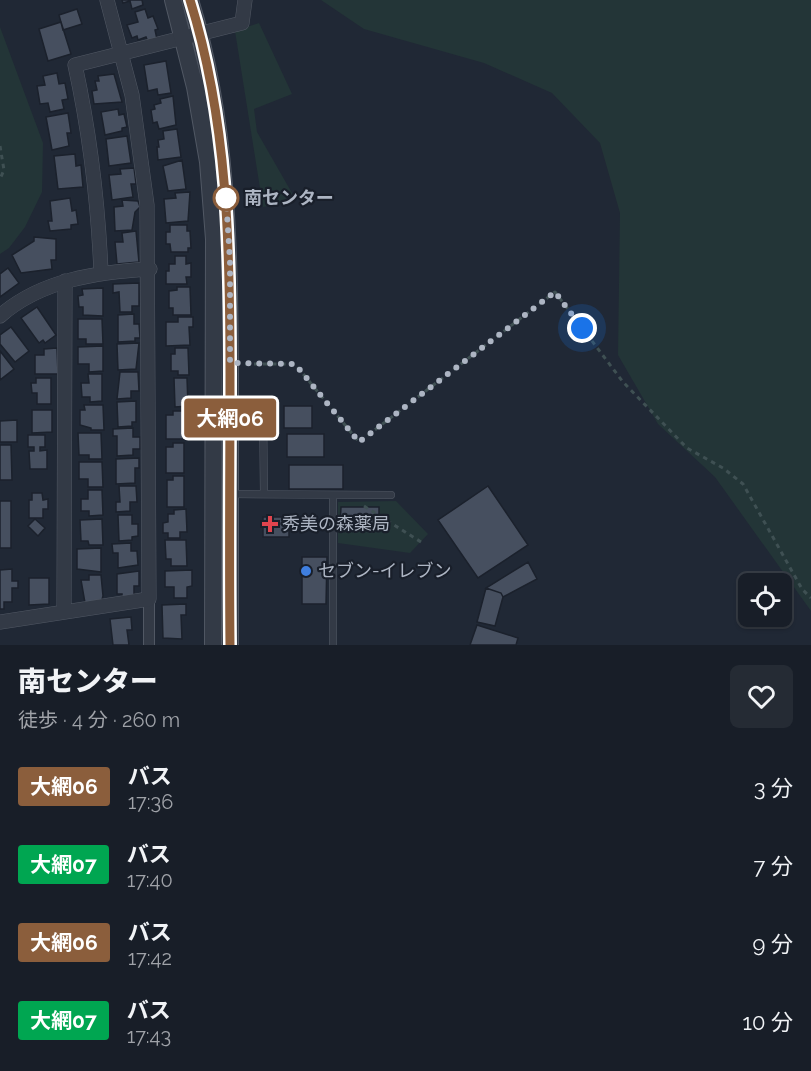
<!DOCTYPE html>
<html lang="ja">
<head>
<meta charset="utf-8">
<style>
  body { margin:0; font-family:Raleway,"Noto Sans JP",sans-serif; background:#252b34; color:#f1f3f6; height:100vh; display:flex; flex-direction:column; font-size:22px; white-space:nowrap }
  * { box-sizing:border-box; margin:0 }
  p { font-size:20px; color:#9fa2a8 }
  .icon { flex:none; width:33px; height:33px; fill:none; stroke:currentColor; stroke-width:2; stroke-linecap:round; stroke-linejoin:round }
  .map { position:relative; height:645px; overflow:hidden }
  .drawer { display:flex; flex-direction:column; background:#181e28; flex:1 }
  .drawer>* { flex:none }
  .badge { padding:0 12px; border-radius:4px; font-size:21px; line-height:39px }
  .buttons { position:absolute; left:738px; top:573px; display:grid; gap:12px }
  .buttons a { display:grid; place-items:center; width:54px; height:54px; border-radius:9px; background:#181e28; box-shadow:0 2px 4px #0004,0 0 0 2px #363c45; font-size:30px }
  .you { position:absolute; width:30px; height:30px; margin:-15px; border:4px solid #fff; border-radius:50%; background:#1a73e8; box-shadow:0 0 0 9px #1a73e833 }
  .map>.badge { position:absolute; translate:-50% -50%; box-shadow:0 0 0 3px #fff }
  .round { display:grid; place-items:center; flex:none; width:63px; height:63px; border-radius:9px; background:#252b34 }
  .summary { display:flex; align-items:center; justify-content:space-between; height:102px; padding:0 18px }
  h1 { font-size:28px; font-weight:800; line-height:45px }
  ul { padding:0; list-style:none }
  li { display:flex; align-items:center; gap:18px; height:78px; padding:0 18px }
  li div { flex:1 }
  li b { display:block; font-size:22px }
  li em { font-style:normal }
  li .badge { min-width:66px; font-weight:700; text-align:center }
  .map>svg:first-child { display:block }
  .green { fill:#233537 }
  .building { fill:#464f5f; stroke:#1b212c; stroke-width:1.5 }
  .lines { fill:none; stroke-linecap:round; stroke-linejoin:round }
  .service-casing { stroke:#515864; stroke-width:8 }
  .pedestrian-casing { stroke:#515864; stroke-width:12 }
  .minor-casing { stroke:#515864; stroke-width:15 }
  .tertiary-casing { stroke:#515864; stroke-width:18 }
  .path { stroke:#3f5053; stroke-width:3; stroke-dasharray:4.5 4.5; stroke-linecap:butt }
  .service { stroke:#333a46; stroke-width:7 }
  .pedestrian { stroke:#333a46; stroke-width:10 }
  .minor { stroke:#333a46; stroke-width:14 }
  .tertiary { stroke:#333a46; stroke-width:16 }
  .line-casing { stroke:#fff; stroke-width:14 }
  .line { stroke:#8b5e3c; stroke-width:9 }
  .walk { stroke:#adb5c3; stroke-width:6; stroke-dasharray:0 10.8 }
  .stop-dot { fill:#fff; stroke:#8b5e3c; stroke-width:3 }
  .health-dot { fill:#e0444e; stroke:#191f2a; stroke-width:2 }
  .shop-dot { fill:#3f7fe0; stroke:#191f2a; stroke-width:2 }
  .labels { text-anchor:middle; stroke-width:4.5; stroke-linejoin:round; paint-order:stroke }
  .stop-label { font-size:18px; font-weight:bold; fill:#adb5c3; stroke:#191f2a; text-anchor:start }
  .poi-label { font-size:18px; fill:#adb5c3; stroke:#191f2a; text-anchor:start }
</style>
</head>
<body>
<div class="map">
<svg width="811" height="645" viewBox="0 0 811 645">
  <rect width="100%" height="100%" fill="#202835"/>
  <!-- green -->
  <path class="green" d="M321,0H811V611L715,477L658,424L618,355L620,213L600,143L552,93L484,63L364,29Z
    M259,23L292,94L254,109L257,132L296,200L263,207L235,31Z
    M0,27L43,143L42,192L25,227L9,248L0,254Z
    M396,501L428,534L410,553L338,543V502Z"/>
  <!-- building -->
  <path class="building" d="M122,0H142L143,5L132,9L130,1L123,3Z
    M77,9L82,24L63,30L59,15Z
    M145,9L148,18L153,16L158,29L155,30L157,39L148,42L146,37L138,40L137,36L132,38L127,25L138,22L135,12Z
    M61,22L71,54L48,61L39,29Z
    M166,61L171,93L158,95L157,89L148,91L144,65Z
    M57,73L59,84L65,83L68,99L62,100L64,109L50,112L48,103L40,104L37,86L45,85L43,76Z
    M114,74L122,102L94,104L92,91L97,90L95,81H99L98,76Z
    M173,96L176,125L159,129L157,122L153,123L151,110L155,109L154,105L161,103L160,99Z
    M118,109L119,115L124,114L127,127L122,128V131L105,135L101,112Z
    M68,113L71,133H67L69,146L52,150L46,117Z
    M177,129L181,157L158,160L157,147H159L158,140L164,139L163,131Z
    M127,136L131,163L109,166L106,139Z
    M75,154L76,166L81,165L83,187L58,189L54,156Z
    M182,160L186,189L168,191L163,166Z
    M134,168L136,184H131L133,197L112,200L109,175L121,174L120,169Z
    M190,192L188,221L166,223L164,199L176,198L175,193Z
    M70,198L72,211L76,210L78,224L71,225V229L50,231L48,221H52L50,201Z
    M122,200L138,201L140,207L135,212L132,230L115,231L114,207L123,206Z
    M170,225H187V231H190L191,248H188V252H171L170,244H166V232H170Z
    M136,231L139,262L117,264L115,242H123L122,233Z
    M34,237L56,239V260H51L52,269L21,273L12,255L34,241Z
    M175,256H186V264L191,263V277H186L187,284H166V271H169V264H175Z
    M8,268L19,283L0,297V274Z
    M139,283V306H132V312H120L119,292L113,293V284Z
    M177,287H190L191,315H173V308H169V291L177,290Z
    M103,288V316L83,315V307H79L78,296L83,295L82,289Z
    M37,307L56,335L45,343L43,340L39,343L21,318Z
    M134,314V324H139L140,338H135V341L118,342V315Z
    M178,317H193V327H189L190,345L166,346V322H178Z
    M78,319H102L103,344H86V339H78Z
    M11,327L29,351L15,362L0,344V335Z
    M139,343L136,369L118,370L117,344Z
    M103,346V371L89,372V364H78V347Z
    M57,348L58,374H35V355H44V349Z
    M175,348H188L189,375H178V371H171V354H175Z
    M0,351L14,369L0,380Z
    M120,372H138L139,391H131V398L117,399Z
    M88,374H102V401L90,402V397H82L81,383H89Z
    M36,378H51V404H37V393H32L31,383H36Z
    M174,378H187L188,406L175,407Z
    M136,401V422H132V426L118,427L117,402Z
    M84,405H103L104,430H91V428L80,425V410H85Z
    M284,406H312V428H284Z
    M32,410H52V432L32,433Z
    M173,411H186V439H166V415H173Z
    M17,420V442H0V421Z
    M133,428V437H140V449H133V455L117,456V436H113V429Z
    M78,433H101L102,459H89V455H79Z
    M287,434H324V457H287Z
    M28,435H45V447H40V451L47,450V469H30L29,451H34V447H28Z
    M173,443H184V473H166V447H173Z
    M0,445H11L12,480H0Z
    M139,458V468H135V483L116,484V459Z
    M79,462H102L103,487H88V479H79Z
    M289,465H343V489H289Z
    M173,476H184V507H167V480H173Z
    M119,486H136L137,502H130V511L116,512V502H120Z
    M488,486L528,545L478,578L438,520Z
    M88,490H102L103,515L89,516V511H81V499H88Z
    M32,493H42L43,500L48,499V509H43V518H29V500H32Z
    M0,501H11V548H0Z
    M341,507H379V526H340Z
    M186,509L187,532H180V538H168V533H163V523L168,522V514H174V510Z
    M118,515H132V524H138V536L132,537V540L119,541Z
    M263,517H289V537H263Z
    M35,519L45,528L38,536L28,526Z
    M102,519L103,545H89L88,541H81L80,520Z
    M165,540H186L187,566H171V559H166Z
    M131,543V551H137L138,565L118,568V553H113L112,544Z
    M101,548V572L77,569V549Z
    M302,557H327L326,604H302Z
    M528,562L537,579L503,597L501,593L486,588Z
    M12,569V581H18V588H12V602H4V609H0V570Z
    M192,570V586L187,587V598H174V587H165V571Z
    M139,571V586H134V598H122V594H117V574Z
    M89,575H101L103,596L101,603H85L81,580H89Z
    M29,578H49V604L29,605Z
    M486,588L501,593L503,597L495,626L477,622Z
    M186,604V615H181L182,639L163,638L162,605Z
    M131,617L132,630H127L129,645H113L110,619Z
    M477,625L518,638L516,645H470Z"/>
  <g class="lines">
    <defs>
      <path id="service" d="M263,409L264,494
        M230,494L391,495
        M333,645V495"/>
      <path id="pedestrian" d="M149,645V599"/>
      <path id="minor" d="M101,272C98,201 90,134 75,65L242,23L245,0
        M0,316C41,280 97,272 150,269
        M64,611L65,281
        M0,622L149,599L147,205L132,95L107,0"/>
      <path id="tertiary" d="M173,0L195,87L208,162L214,239L213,645
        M190,0C228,122 229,247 230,373C230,464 230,554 230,645"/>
    </defs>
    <!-- service casing -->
    <use href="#service" class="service-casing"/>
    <!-- pedestrian casing -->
    <use href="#pedestrian" class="pedestrian-casing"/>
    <!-- minor casing -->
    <use href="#minor" class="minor-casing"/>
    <!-- tertiary casing -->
    <use href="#tertiary" class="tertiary-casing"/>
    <!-- path -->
    <path class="path" d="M0,146L4,170L0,179
      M245,364H295L359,442L555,292L623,382L687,448L723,468L743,484L802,589L811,598
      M364,506L421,542"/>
    <!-- service -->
    <use href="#service" class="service"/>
    <!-- pedestrian -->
    <use href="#pedestrian" class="pedestrian"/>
    <!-- minor -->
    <use href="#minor" class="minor"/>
    <!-- tertiary -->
    <use href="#tertiary" class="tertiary"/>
  </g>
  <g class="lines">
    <defs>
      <path id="line" d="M190,0C228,121 230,247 230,373C230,463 229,554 230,645"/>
    </defs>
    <!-- line casing -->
    <use href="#line" class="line-casing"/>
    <!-- line -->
    <use href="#line" class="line"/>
    <!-- walk -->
    <path class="walk" d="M226,198L230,261V363L295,364L359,442L555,292L582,328"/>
  </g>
  <!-- markers -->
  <circle class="stop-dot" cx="226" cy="198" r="12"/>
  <path class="health-dot" d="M267 515h6v6h6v6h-6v6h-6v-6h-6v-6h6z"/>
  <circle class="shop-dot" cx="306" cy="571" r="6"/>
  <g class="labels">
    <!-- stop labels -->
    <g class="stop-label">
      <text x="244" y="204">南センター</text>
    </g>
    <!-- poi labels -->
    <g class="poi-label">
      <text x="282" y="530">秀美の森薬局</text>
      <text x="318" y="577">セブン-イレブン</text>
    </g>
  </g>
</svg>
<div class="buttons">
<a><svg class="icon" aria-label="locate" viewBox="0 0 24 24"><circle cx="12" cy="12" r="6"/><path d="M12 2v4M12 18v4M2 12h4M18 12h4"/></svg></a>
</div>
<div class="you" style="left:582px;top:328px"></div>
<b class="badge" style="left:230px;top:418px;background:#8b5e3c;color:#fff">大網06</b>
</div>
<section class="drawer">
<div class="summary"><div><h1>南センター</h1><p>徒歩 · 4 分 · 260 m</p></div><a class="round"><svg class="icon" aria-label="heart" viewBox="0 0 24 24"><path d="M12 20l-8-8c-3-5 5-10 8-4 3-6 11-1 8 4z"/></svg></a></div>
<ul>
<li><span class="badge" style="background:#8b5e3c;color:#fff">大網06</span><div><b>バス</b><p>17:36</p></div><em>3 分</em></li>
<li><span class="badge" style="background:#00a651;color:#fff">大網07</span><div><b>バス</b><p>17:40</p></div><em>7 分</em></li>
<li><span class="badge" style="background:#8b5e3c;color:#fff">大網06</span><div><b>バス</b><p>17:42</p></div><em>9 分</em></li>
<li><span class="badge" style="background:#00a651;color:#fff">大網07</span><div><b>バス</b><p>17:43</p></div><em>10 分</em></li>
</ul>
</section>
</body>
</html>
